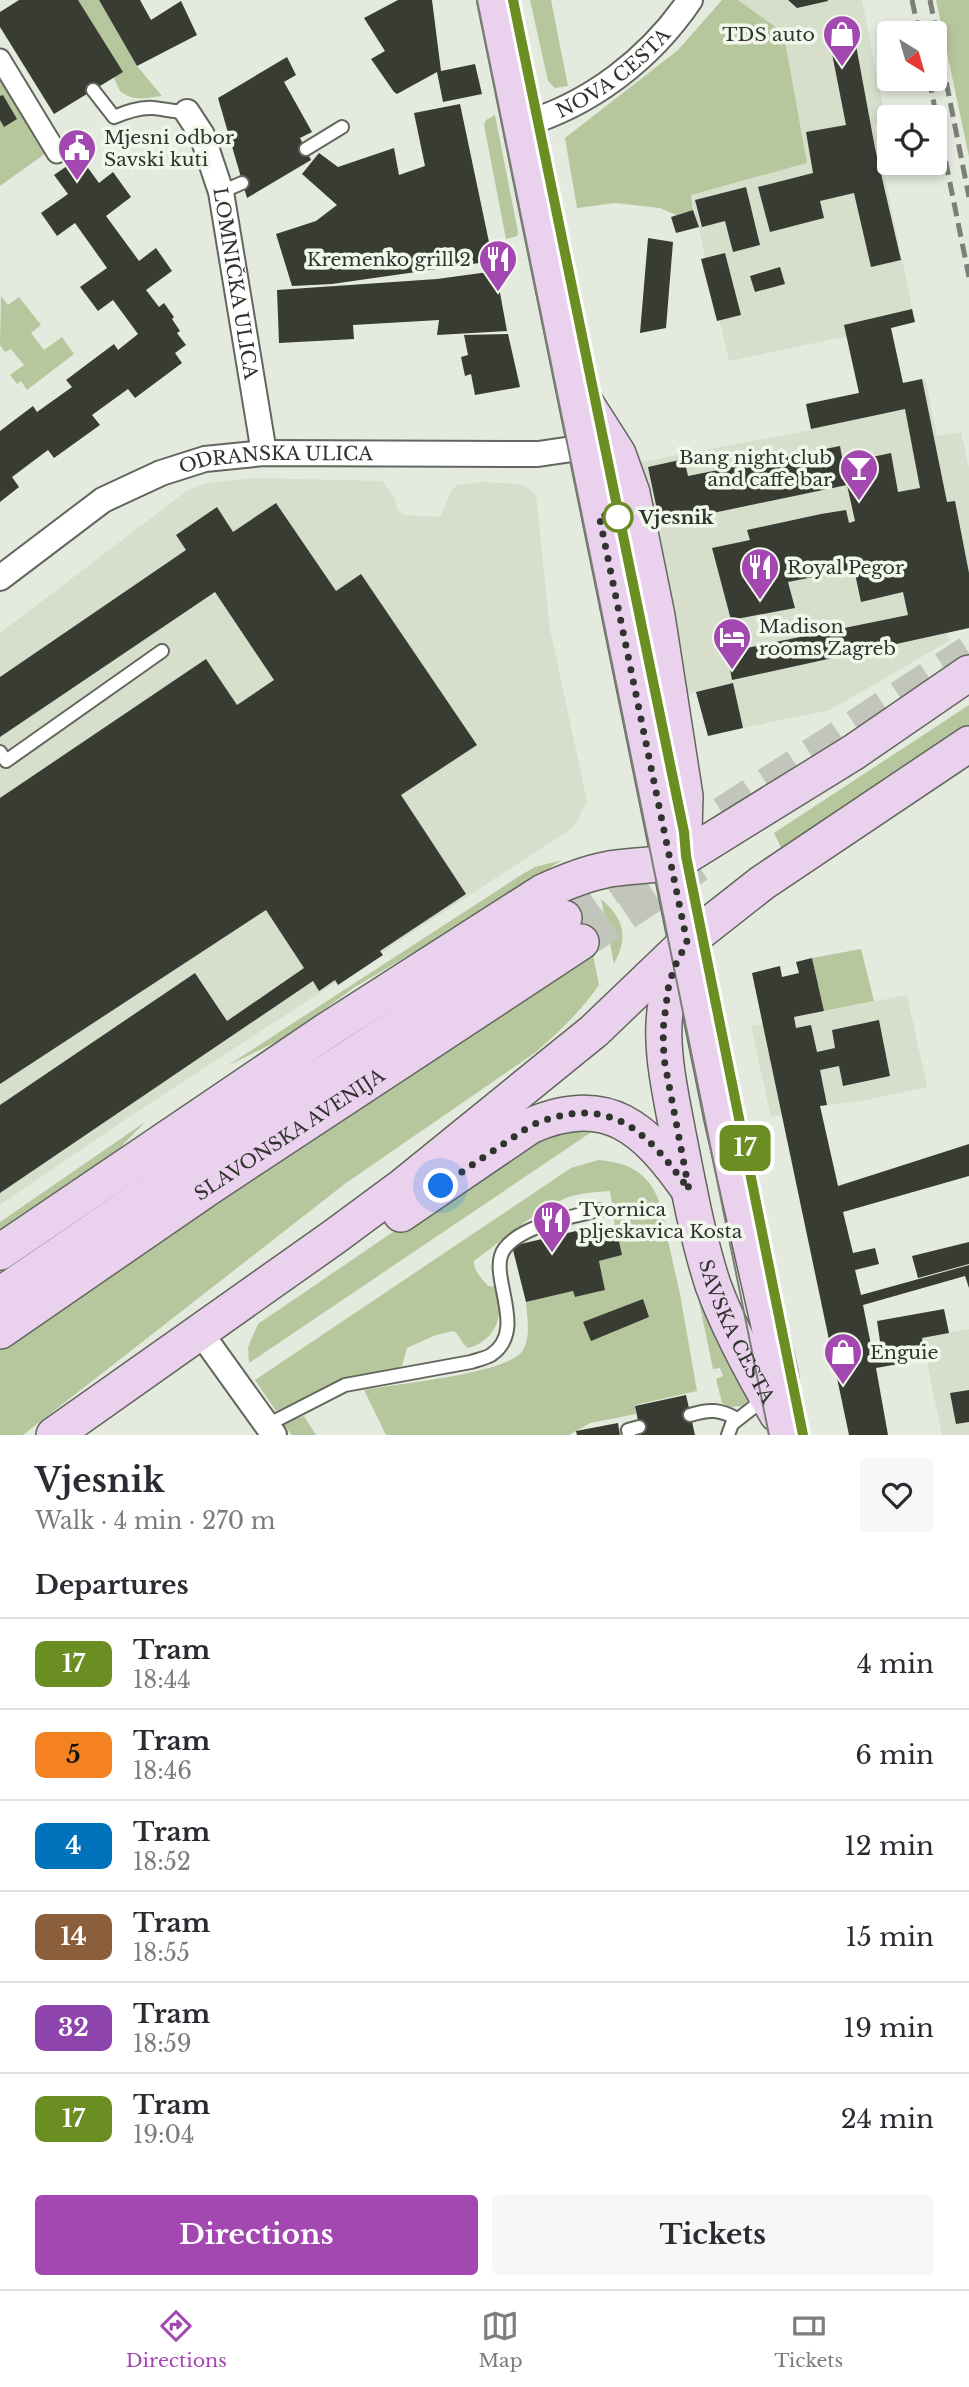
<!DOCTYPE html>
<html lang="en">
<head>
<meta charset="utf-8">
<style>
  body { margin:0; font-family:"Libre Baskerville",serif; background:#f7f7f7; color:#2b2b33; height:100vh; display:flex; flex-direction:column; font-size:26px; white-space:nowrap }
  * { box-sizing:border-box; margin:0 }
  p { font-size:23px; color:#7c7c81 }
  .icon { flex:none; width:38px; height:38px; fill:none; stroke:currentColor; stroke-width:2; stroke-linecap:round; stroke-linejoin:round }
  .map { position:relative; height:1435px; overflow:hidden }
  .panel { display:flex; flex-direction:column; background:#fff; flex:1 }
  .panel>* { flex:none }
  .badge { padding:0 14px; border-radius:10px; font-size:24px; line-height:46px }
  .needle { width:46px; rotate:143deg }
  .buttons { position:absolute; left:877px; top:21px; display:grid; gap:14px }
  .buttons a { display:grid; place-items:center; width:70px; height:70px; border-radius:7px; background:#fff; box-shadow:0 4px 10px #0003; font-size:35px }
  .you { position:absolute; width:35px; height:35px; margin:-18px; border:5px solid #fff; border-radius:50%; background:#1a73e8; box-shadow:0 0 0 10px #1a73e833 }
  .map>.badge { position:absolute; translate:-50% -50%; box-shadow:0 0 0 4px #fff }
  h2 { padding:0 35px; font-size:26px; line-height:63px }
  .round { display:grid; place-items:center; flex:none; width:74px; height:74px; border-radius:7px; background:#f7f7f7 }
  .summary { display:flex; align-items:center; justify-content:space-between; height:119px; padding:0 35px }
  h1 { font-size:33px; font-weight:700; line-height:52px }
  .button { display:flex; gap:14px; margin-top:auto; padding:14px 35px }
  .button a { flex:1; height:80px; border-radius:7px; background:#a347b1; color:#fff; font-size:28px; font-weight:700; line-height:80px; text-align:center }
  .button a+a { background:#f7f7f7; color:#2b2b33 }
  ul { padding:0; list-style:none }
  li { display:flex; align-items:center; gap:21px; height:91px; padding:0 35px; border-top:2px solid #e1e1e2 }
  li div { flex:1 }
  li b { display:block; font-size:26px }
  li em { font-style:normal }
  li .badge { min-width:77px; font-weight:700; text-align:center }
  .dock { display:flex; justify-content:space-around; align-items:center; height:98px; border-top:2px solid #e1e1e2; background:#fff; font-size:19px; color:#7c7c81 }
  .dock a { display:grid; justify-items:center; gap:4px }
  .dock .current { color:#a347b1 }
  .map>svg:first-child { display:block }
  .built { fill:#d7decc }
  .green { fill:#b6c79d }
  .building { fill:#383c33 }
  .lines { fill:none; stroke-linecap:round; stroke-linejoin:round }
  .secondary-tunnel { stroke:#c1c5bb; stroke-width:35; stroke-dasharray:35 18; stroke-linecap:butt }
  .service-casing { stroke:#62665c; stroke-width:16 }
  .pedestrian-casing { stroke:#62665c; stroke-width:23 }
  .minor-casing { stroke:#62665c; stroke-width:28 }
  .secondary-casing { stroke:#62665c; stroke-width:38 }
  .service { stroke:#fff; stroke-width:12 }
  .pedestrian { stroke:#fff; stroke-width:19 }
  .minor { stroke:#fff; stroke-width:24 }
  .secondary { stroke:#ead2ee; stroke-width:35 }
  .tram { stroke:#7b7f77; stroke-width:2 }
  .rail { stroke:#7b7f77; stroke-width:5; stroke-dasharray:14 7; stroke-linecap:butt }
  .line-casing { stroke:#fff; stroke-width:16 }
  .line { stroke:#6b8e23; stroke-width:10 }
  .walk { stroke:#31332f; stroke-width:7; stroke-dasharray:0 12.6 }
  .stop-dot { fill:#fff; stroke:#6b8e23; stroke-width:3.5 }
  .labels { text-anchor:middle; stroke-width:7; stroke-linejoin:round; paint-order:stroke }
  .poi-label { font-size:19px; fill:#31332f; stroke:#f2f7eb; text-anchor:start }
  .street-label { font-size:19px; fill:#31332f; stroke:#f2f7eb }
  .stop-label { font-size:19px; font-weight:bold; fill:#31332f; stroke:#f2f7eb; text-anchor:start }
</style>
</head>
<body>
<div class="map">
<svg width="969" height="1435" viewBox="0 0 969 1435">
  <rect width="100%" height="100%" fill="#e5eade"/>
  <!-- built -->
  <path class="built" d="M738,0H862L886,121L874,125L915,322L729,361L691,195L807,163L785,41L777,28Z
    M925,378L937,436L961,432L969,468V628L947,633L949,641L830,710L743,728L732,684L678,696L630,464L811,430L806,404Z
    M253,478L382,481L395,498L397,509L403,515L440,517L450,493L457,485L481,482L521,484L530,489L536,496L550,629L587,801L576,824L565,833L126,1119L0,1205V633L188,490L206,483Z
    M907,995L927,1087L866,1100L820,1106L771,1117L751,1026Z
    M969,1329V1435H942L922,1338Z"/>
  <!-- green -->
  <path class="green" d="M78,0H99L137,66L162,96C146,98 133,102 120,91Z
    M530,0H551L568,86L555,88L548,81Z
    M722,0H738L777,28L785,41L807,163L691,195L693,210L676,215L660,208L615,203L577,208L565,138L678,50Z
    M936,0H969V157Z
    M0,77L46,153L0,186Z
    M495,115L518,232L517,236L506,239L484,125L486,120Z
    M1,296L8,305L19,297L41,325L31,333L44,350L62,337L74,354L27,390L21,381L17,384L10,375L24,365L11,349L5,352L0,345Z
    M969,705V728L783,852L774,833Z
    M562,860L480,913L355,987L286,1037L227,1066L521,875L535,867Z
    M581,894L599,985C581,1011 560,1031 536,1052L346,1183L23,1435H0V1350L365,1099L594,955L554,902Z
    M601,899C625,919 628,937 614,964Z
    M861,949L874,1001L824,1011L812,958Z
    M145,1122L112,1156L0,1234V1222Z
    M561,1126L593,1131L249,1363L248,1347L258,1324L525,1142Z
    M598,1160C641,1163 657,1183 665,1223L616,1232L610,1191C595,1192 580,1193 566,1198C533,1212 503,1240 474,1261C473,1270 482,1279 488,1286L496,1287C505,1313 497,1340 468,1348C461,1343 461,1337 454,1331L436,1335L407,1348L402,1366L391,1371L327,1387L276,1411L255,1380L571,1168Z
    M665,1228L680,1294L697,1391L635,1405L636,1414L590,1423L569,1435H386L364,1390C393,1384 510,1374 523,1350C531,1336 527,1317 526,1302L573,1291L575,1297L605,1290L599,1261L622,1255L619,1240Z
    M693,1273L748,1395V1400L742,1406L730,1407L722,1403L716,1379L723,1376L720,1368L713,1369Z
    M304,1416L316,1435H292L282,1423Z"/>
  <!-- building -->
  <path class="building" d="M19,0H78L123,72L54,114L0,27V12Z
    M99,0H140L151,20L181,1L197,35L137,66Z
    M398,0H432L441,71L475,64L482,94L443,102L437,72L397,94L394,92L371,59L385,51L364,18Z
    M788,0H828V1L797,8Z
    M853,29L875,148L901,260L871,267L854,193L820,201L824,218L770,232L758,187L813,173L806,132L846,125L828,33Z
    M287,57L296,75L284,82L312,132L300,138L311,160L247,198L218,98Z
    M3,95L17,119L4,127L0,120V96Z
    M460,104L493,261L332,284L292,286L276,234L316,221L337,205L302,174L319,153L338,167L394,148L399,175L425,166L414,113Z
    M80,157L99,183L113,172L131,197L106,216L139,261L156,248L172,271L146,290L159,307L164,303L174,317L172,319L180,331L177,333L186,345L175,353L182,363L135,398L128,389L92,415L100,425L54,458L48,450L12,477L19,487L0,502V431L33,406L37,412L72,387L66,380L114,344L118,350L138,334L113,300L98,311L80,287L107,268L75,223L57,236L41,213L68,194L54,175Z
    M746,187L760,245L733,252L725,221L702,227L695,200Z
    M693,210L699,227L676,233L671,217Z
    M648,238L673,242L666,328L640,333Z
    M725,253L741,315L717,321L701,259Z
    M780,267L785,284L755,292L750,276Z
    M496,271L507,331L437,335L439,320L353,325L354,339L279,343L277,290L437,279Z
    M912,309L915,322L891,328L903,383L922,379L947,502L955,501L969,573V628L732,680L727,652L908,615L903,592L861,602L854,569L788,582L795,608L731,620L712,548L750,540L747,530L821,514L846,510L849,523L855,521L847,485L660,524L648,467L684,459L688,476L840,446L843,463L891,453L898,492L920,488L905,409L811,429L806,404L859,393L844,325Z
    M508,334L520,387L475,395L471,374L465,376L461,357L468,355L464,335Z
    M276,503L336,591L361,574L477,745L401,795L466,894L380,951L383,955L338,985L335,980L319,991L313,981L0,1193V1105L195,973L227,1021L304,968L266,910L0,1084V798L206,659L237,705L274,680L215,592L0,737V677L186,550L176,535L217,507L233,532Z
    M733,683L743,728L708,736L696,692Z
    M812,958L824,1011L794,1017L796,1028L811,1025L817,1052L835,1048L832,1030L879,1020L890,1076L843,1086L839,1066L820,1070L827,1105L820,1106L838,1186L969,1144V1176L843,1212L853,1253L875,1248L879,1264L855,1270L861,1295L969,1265V1288L965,1276L863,1305L872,1350L881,1348L877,1321L944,1309L949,1333L922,1338L926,1359L876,1368L888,1435H849L752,973L780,966L782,977L799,973L796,962Z
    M593,1227L597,1241L618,1236L622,1255L599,1261L605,1290L575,1297L573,1291L526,1302L512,1246Z
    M969,1242V1264L918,1278L912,1256Z
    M643,1299L649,1317L591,1341L583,1322Z
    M969,1390V1422L956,1424L950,1393Z
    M686,1395L695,1435H641L635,1406Z
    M618,1423L620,1435H577L576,1431Z"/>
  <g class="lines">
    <!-- secondary-tunnel -->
    <path class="secondary-tunnel" d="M723,814L969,653
      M564,918L652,860
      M581,942L698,865"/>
    <defs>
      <path id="service" d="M93,90L114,117C126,112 139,107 153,108C164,109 175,112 187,112
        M306,149L342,127
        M221,192L242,183
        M0,752L6,761L162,651
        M690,1415C709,1409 720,1409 737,1419
        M267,1425L345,1385L471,1362C477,1360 486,1358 491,1355C530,1329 485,1273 505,1248C523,1225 572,1217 599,1210
        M629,1435L628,1430L639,1427
        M728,1435L732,1424L755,1406L758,1392"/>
      <path id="pedestrian" d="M0,59L57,153"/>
      <g id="minor">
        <path id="s1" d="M187,112L202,135L221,192L264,453"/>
        <path id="s2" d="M521,125C590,105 650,59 690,0"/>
        <path id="s3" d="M0,578L103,500L161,473L205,459L264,453L538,454L586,447"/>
        <path d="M200,1332L274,1435"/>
      </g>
      <g id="secondary">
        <path d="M495,0L722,1118L780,1374L787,1435"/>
        <path d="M583,399L618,454L632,493L657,616L685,796L684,832L675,853"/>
        <path id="s4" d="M683,951C651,1014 666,1069 678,1134C688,1184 697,1236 713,1285C729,1329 753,1373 777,1414"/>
        <path d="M401,1214L530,1126C608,1092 646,1129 689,1190"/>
        <path d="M0,1252L326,1031L543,892C563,883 584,874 605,870C633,864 660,868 686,856L854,752L969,673"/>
        <path d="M0,1295L280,1103L564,918"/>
        <path id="s5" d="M0,1331L209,1187L581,942"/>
        <path d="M54,1435L334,1237L403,1186L594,1031L687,942L762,883L969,744"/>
      </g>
    </defs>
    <!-- service casing -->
    <use href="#service" class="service-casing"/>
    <!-- pedestrian casing -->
    <use href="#pedestrian" class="pedestrian-casing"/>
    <!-- minor casing -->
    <use href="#minor" class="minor-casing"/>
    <!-- secondary casing -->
    <use href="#secondary" class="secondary-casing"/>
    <!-- service -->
    <use href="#service" class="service"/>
    <!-- pedestrian -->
    <use href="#pedestrian" class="pedestrian"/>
    <!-- minor -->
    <use href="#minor" class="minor"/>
    <!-- secondary -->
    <use href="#secondary" class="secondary"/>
    <!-- tram -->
    <path class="tram" d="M477,0L769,1435
      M513,0L684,832L686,856L803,1435"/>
    <!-- rail -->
    <path class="rail" d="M912,0L919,33
      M930,0L969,197
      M929,79L969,277"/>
  </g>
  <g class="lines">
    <defs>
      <path id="line" d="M513,0L684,832L686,856L803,1435"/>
    </defs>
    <!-- line casing -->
    <use href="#line" class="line-casing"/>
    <!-- line -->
    <use href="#line" class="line"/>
    <!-- walk -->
    <path class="walk" d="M441,1186L530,1126C608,1092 646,1129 689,1190L664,1059L663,1030L668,989L674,968L687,942L599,515L618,517"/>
  </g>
  <!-- icons -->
  <defs>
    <symbol id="shop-pin" viewBox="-11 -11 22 30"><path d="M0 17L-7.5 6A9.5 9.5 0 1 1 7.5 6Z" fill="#a347b1" stroke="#f2f7eb"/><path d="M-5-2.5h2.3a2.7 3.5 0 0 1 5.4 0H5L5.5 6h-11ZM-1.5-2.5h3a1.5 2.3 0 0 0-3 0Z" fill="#fff"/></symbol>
    <symbol id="civic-pin" viewBox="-11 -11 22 30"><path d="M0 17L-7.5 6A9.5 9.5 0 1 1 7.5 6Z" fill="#a347b1" stroke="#f2f7eb"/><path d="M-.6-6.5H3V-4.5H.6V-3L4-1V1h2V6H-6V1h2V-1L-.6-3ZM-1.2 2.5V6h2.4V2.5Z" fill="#fff"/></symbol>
    <symbol id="restaurant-pin" viewBox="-11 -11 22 30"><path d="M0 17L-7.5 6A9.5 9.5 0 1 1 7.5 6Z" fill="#a347b1" stroke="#f2f7eb"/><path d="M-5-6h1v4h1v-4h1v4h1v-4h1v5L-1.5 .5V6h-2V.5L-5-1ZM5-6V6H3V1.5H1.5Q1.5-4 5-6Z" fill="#fff"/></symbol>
    <symbol id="bar-pin" viewBox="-11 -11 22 30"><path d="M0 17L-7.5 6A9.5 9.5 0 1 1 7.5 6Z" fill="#a347b1" stroke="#f2f7eb"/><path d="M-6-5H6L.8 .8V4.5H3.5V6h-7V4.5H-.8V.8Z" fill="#fff"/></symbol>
    <symbol id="hotel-pin" viewBox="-11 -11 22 30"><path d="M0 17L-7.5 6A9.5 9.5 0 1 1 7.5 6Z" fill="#a347b1" stroke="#f2f7eb"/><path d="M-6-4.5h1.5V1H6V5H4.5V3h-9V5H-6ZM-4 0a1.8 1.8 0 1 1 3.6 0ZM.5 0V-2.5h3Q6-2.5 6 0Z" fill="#fff"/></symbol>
  </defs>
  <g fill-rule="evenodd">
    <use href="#shop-pin" x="820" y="12" width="44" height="60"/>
    <use href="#civic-pin" x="55" y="126" width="44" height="60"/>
    <use href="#restaurant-pin" x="476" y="237" width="44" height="60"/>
    <use href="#bar-pin" x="837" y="446" width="44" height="60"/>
    <use href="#restaurant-pin" x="738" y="545" width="44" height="60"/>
    <use href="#hotel-pin" x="710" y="615" width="44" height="60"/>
    <use href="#restaurant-pin" x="530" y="1198" width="44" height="60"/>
    <use href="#shop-pin" x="821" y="1330" width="44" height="60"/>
  </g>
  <!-- markers -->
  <circle class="stop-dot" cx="618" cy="517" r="14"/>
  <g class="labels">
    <!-- poi labels -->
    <g class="poi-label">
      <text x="815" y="41" text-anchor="end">TDS auto</text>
      <text x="104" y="144">Mjesni odbor<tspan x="104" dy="22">Savski kuti</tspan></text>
      <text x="471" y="266" text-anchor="end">Kremenko grill 2</text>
      <text x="832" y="464" text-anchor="end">Bang night club<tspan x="832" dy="22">and caffe bar</tspan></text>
      <text x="787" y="574">Royal Pegor</text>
      <text x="759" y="633">Madison<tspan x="759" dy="22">rooms Zagreb</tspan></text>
      <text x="579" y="1216">Tvornica<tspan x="579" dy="22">pljeskavica Kosta</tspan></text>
      <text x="870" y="1359">Enguie</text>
    </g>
    <!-- street labels -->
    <g class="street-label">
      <text dy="7" stroke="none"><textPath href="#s2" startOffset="107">NOVA CESTA</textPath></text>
      <text dy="7" stroke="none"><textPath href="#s1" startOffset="180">LOMNIČKA ULICA</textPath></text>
      <text dy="7" stroke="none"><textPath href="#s3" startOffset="310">ODRANSKA ULICA</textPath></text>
      <text dy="7" stroke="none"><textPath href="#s5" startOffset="350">SLAVONSKA AVENIJA</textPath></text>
      <text dy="7" stroke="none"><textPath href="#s4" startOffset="394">SAVSKA CESTA</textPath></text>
    </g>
    <!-- stop labels -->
    <g class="stop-label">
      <text x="639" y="524">Vjesnik</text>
    </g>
  </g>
</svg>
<div class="buttons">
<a><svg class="needle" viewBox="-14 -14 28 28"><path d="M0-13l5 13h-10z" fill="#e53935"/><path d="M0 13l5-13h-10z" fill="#7c7c81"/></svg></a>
<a><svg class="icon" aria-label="locate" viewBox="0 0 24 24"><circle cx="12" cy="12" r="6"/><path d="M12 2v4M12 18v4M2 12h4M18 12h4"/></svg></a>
</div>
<div class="you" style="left:441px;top:1186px"></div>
<b class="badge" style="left:745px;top:1148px;background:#6b8e23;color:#fff">17</b>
</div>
<section class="panel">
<div class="summary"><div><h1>Vjesnik</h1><p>Walk · 4 min · 270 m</p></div><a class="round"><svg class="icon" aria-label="heart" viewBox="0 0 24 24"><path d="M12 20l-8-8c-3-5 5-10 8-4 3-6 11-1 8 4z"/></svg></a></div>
<h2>Departures</h2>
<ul>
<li><span class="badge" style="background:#6b8e23;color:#fff">17</span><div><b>Tram</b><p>18:44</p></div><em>4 min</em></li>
<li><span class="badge" style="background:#f58220;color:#111">5</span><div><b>Tram</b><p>18:46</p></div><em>6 min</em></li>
<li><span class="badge" style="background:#0072bc;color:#fff">4</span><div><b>Tram</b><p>18:52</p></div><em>12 min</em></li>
<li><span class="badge" style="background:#8b5e3c;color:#fff">14</span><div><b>Tram</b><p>18:55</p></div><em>15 min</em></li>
<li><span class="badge" style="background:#8e44ad;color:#fff">32</span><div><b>Tram</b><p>18:59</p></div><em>19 min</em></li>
<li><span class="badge" style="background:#6b8e23;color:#fff">17</span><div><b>Tram</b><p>19:04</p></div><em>24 min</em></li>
</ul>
<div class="button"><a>Directions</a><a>Tickets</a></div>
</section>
<nav class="dock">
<a class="current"><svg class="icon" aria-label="directions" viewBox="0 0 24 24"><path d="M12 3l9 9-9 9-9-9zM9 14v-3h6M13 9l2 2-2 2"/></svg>Directions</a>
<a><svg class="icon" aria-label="map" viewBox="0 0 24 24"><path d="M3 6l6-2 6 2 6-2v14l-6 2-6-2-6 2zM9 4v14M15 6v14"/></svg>Map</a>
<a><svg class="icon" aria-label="tickets" viewBox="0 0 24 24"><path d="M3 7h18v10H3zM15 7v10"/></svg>Tickets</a>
</nav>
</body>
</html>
